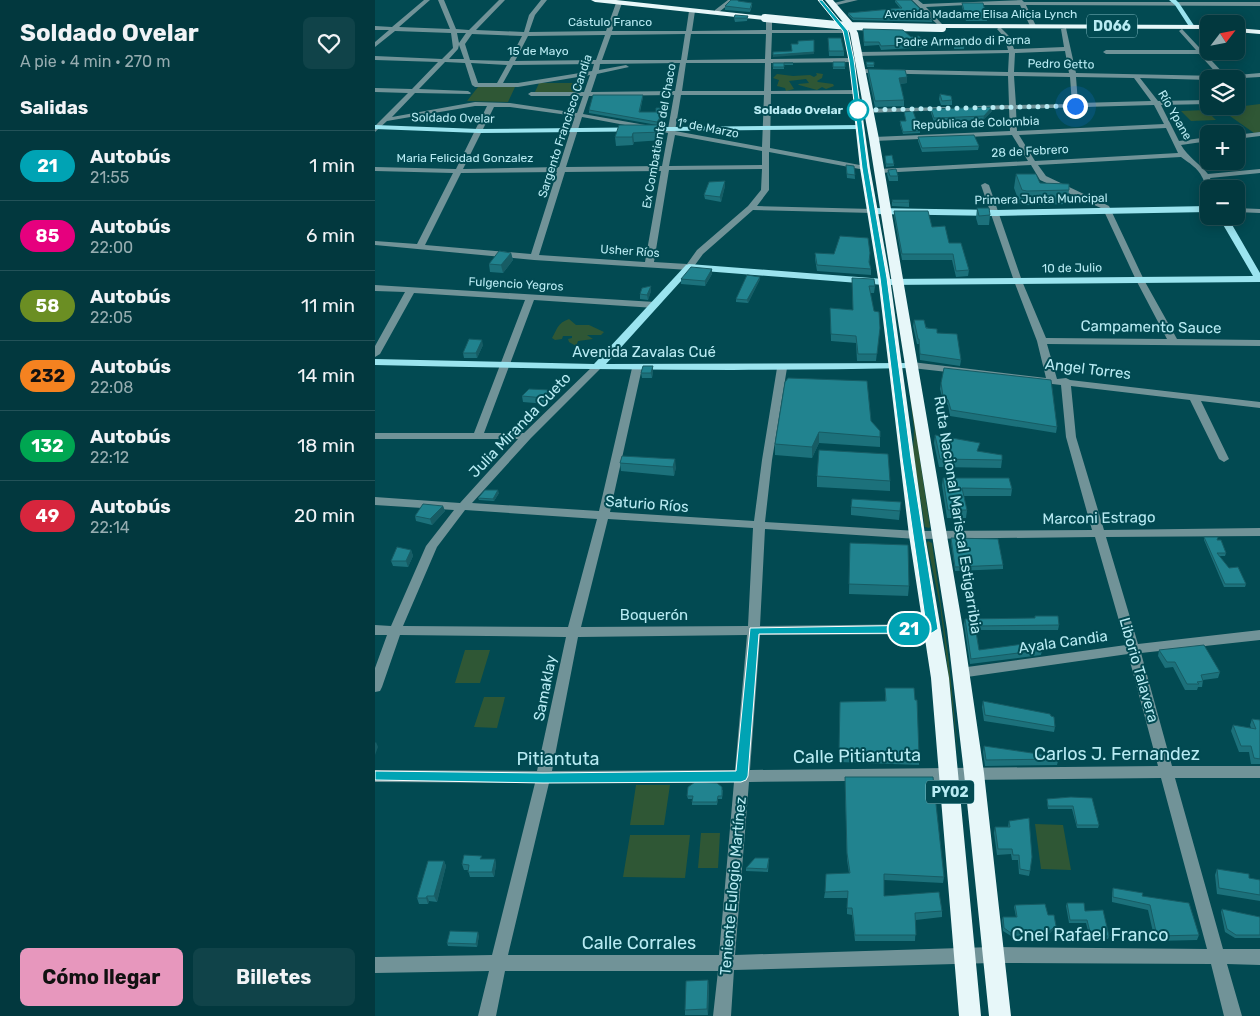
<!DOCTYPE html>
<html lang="es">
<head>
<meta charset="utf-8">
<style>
  body { margin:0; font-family:Rubik,sans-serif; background:#104349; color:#f1f3f6; height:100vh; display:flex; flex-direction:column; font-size:19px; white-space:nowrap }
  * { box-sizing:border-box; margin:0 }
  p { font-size:16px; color:#96acb0 }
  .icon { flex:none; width:28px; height:28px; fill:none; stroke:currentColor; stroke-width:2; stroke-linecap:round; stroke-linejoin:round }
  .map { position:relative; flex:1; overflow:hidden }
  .panel { display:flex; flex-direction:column; background:#02383e; width:375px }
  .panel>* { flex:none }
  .badge { padding:0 10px; border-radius:16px; font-size:18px; line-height:32px }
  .needle { width:32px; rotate:58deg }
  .tools { position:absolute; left:825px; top:15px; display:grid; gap:10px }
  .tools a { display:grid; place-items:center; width:45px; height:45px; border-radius:8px; background:#02383e; box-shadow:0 2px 12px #0003,0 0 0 1px #235258; font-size:25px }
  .you { position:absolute; width:25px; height:25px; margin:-12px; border:4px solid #fff; border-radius:50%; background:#1a73e8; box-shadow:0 0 0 8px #1a73e833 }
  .map>.badge { position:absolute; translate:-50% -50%; box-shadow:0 0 0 2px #fff }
  h2 { padding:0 20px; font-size:19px; line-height:45px }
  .round { display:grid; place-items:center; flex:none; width:52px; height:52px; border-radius:8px; background:#104349 }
  .headline { display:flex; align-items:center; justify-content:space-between; height:85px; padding:0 20px }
  h1 { font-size:24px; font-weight:700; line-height:38px }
  .cta { display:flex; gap:10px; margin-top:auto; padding:10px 20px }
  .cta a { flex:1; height:58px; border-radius:8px; background:#e797bd; color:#111; font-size:20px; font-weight:700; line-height:58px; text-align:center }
  .cta a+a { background:#104349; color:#f1f3f6 }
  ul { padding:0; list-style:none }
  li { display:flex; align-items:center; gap:15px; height:70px; padding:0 20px; border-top:1px solid #235258 }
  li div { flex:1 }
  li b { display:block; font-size:19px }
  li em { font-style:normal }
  li .badge { min-width:55px; font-weight:700; text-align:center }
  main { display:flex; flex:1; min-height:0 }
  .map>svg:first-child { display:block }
  .green { fill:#2f5735 }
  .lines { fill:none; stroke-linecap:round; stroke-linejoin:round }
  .minor { fill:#719398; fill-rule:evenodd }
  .major { fill:#9be4ef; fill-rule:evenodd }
  .highway { fill:#e7f7f9; fill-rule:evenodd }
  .highway-bridge { stroke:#e7f7f9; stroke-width:8 }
  .wall { fill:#1c717b }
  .shaded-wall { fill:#175c64 }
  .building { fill:#21838f; stroke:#175c64 }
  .line { fill:#00a3b4; stroke:#fff }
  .walk { stroke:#b8ebf3; stroke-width:5; stroke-dasharray:0 9 }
  .stop-dot { fill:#fff; stroke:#00a3b4; stroke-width:2.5 }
  .labels { text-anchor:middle; stroke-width:4; stroke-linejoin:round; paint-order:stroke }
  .far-street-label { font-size:12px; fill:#b8ebf3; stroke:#024a52 }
  .far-stop-label { font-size:12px; font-weight:bold; fill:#b8ebf3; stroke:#024a52; text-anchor:end }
  .shield { fill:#024a52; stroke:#81bbc3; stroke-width:1 }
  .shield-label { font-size:14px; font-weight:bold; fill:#b8ebf3 }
  .street-label { font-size:15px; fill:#b8ebf3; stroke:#024a52 }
  .near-street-label { font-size:18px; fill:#b8ebf3; stroke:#024a52 }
</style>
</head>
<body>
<main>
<section class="panel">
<div class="headline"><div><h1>Soldado Ovelar</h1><p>A pie · 4 min · 270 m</p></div><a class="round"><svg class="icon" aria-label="heart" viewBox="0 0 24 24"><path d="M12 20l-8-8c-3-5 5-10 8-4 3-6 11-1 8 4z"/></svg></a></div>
<h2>Salidas</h2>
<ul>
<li><span class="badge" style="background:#00a3b4;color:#fff">21</span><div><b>Autobús</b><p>21:55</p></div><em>1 min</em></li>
<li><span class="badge" style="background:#e6007e;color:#fff">85</span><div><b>Autobús</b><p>22:00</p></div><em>6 min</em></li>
<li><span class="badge" style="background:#6b8e23;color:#fff">58</span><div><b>Autobús</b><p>22:05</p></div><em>11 min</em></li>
<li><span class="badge" style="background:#f58220;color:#111">232</span><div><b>Autobús</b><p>22:08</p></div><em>14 min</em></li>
<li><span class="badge" style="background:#00a651;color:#fff">132</span><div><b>Autobús</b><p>22:12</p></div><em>18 min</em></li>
<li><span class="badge" style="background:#d7263d;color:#fff">49</span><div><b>Autobús</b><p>22:14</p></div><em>20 min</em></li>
</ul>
<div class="cta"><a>Cómo llegar</a><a>Billetes</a></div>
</section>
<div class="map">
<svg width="885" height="1016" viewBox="0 0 885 1016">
  <rect width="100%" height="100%" fill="#024a52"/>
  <!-- green -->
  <path class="green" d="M441,73L448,74L447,78L442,81L443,82L458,84L459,86L451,89L447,87L442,90L424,85L423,84L434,83L431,79L414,81L419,89L411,91L410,88L402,86L404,80L398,78L402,74L418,76L435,75L439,77L442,75Z
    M164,83H208L205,92H160Z
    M103,87H140L133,102L92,101Z
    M885,104V132L879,133L845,109Z
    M831,110L841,120L816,121L806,111Z
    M194,319L201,325H214L229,332L226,335H212L218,339L203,341L201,346L194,342L193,339L197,338V336H188L187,339L180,340L177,338C182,330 182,323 194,319Z
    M532,372L543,439L544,453L555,527L554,528L550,527L538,452L539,429Z
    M553,541L557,543L573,654L584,761L565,605L552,543Z
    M90,650H115L105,683H80Z
    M109,697H130L122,728L99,727Z
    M261,785H295L289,825H255Z
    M660,824L688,825L696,870L666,869Z
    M326,833H345L343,868H323Z
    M255,835H315L310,878L248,877Z"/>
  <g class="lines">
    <!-- minor -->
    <path class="minor" d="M49,0H55L24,27L75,29L63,0H69L81,29L94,30L124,0H130L101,30L149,32L154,15L166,0H172L160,15L154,32L231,31L241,3L244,1L247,3L237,31H311L314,11L317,9L320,11L317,31L391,30V20L394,18L397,20V30H473L474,31L471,33H397L396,59L477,58L480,60L477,62L396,63V91L481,90L484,92L481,94H396L395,148L490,166L494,168L490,170L394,152V190L382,206L498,209L502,211L498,213L378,210L328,254L317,269L314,270L159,260L0,245V241L42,244L78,173L0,171V167L81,169L112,106H100L12,121L0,132V126L33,93L0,92V88L37,89L63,62L0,60V56L67,59L78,48L76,33L20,31L0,47V42L14,30H0V26L17,27ZM82,33H91L84,43ZM97,34L147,36L134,61L95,60L90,44ZM310,34L306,60H227L236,35ZM316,34H391L390,59L312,60ZM230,35L221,60L140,61L153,36ZM84,45L89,59H74L83,49ZM70,62L90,63L97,85L100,87H143L215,75L209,92H156L153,94L156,96H208L202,113L135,103L100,102L17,117L40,93L95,94L96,93L93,91L44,89ZM96,63L132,65L122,83H103ZM305,63L300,91L216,92L222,74L254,67L251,65L224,70L225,64ZM311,63H390L389,91H307ZM219,64L217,71L143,83H128L138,65ZM299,95L293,129L208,114L214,96ZM306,95H389L387,147L300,131ZM119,107H135L200,116L184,167L88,169ZM207,117L293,133L287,166L191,167ZM300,135L387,151V165L294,166ZM387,169L386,190L373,206L322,250L312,264L279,262L294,170ZM286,171L270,262L164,255L190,172ZM182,172L156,254L50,245L86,173Z
      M353,0H359L344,12H340V10Z
      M471,0H483L458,6L455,4Z
      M537,0H543L548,4L647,0L649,2H885V6L651,5L661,26L658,28L655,26L645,5H592L551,7L567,24L565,27Z
      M625,27L635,37L639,49L689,47L686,29L691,28L701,73L844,76L824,54H731L728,52L731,50H821L804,31L807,29L851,76L885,73V77L834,80L765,78L783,101L834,100V104L786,105L804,141L834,137V141L806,145C813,157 824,163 833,174L885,169V173L835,178L839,189H834V191C830,187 830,182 827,177C823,168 814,163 806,157L663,165L671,176L734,206L769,280L802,339L885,340V346L672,344L682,379L691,378L695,380L885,402V408L826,401L854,459L849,462L844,459L815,400L696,386L701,437L729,530L885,528V536L731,537L763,644L885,630V640L766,653L797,766H885V778H800L848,949H885V965L852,964L867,1016H849L836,964L617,963L359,970L356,1016H338L343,971H130L121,1016H103L114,971L0,973V957L117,955L160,783L0,782V770L162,771L191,637L25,635L7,687L5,691L0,692V668L12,635H0V625L16,626L51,546L79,510L0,505V497L85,503L143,439H0V433H99L150,300L39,293L5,354L0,357V346L30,292L0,291V285L280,302L284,305L280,308L159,300L109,433H149L219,365L222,364L227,367L156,438L97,503L224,511L257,368L262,365L267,368L235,512L379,521L387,460L402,368L407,365L412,368L397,460L390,522L542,531L717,530L691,437L686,385L537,368L532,365L537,362L671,378L662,341L639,281L606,185L610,183L614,185L647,281L671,338L792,339L761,280L728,209L665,180L656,165L504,173L500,171L504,169L653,161L637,135L499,141L495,139L499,137L635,131L634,109L603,110L600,108L603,106L634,105L633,76L486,73L483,71L486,69L633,72L634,53L483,56L480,54L483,52L633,50L629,37L622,29ZM690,51L694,73L639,72L640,53ZM639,76L695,77L697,104L641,105ZM701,77L759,78L776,101L703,103ZM779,105L789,124L642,131L641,109ZM791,128L803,153L660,161L644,135ZM90,510L222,519L193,627L28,626L62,547ZM233,519L378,528L373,626L206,627ZM390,529L542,539L720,537L751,645L585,668L580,670L578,673L580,676L585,678L753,654L783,766L375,770L385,635L557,634L561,632L563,629L561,626L557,624L385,626ZM372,635L360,770L177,771L203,637ZM786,778L832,949L617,947L360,955L374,782ZM359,782L344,955H133L174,783Z
      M861,88L870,96V98L861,101V97L864,96L861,94Z
      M570,107L573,109L572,110L492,113L489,111L492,109Z
      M885,132V136L861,139V135Z
      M861,208L885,209V213L861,212Z"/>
    <!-- major -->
    <path class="major" d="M794,0H801L804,3L820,27L819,28H815L800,5Z
      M0,125L104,129L485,125L489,127L485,129L104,133L0,129Z
      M834,206V212L621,216L498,214L494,211L498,208L621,210Z
      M843,216H852L885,273V282L509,285L316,270L231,364L541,363L542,365L541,367L537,368C358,372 179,369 0,365V359L219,364L311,265L314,264L509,279L878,276Z"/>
    <!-- highway -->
    <path class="highway" d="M216,0H241L390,16L394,18L390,20L220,2Z
      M450,0H458L478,23L483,33L504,139L588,629L609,773L636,1016H614L589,773L572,629L494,139L475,33L471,26Z
      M564,24L834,25V29L567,28H564Z
      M861,28L885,30V34L861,32Z
      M482,101L486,104L495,168L515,278L550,535L574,678L606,1016H584L556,678L534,535L503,278L485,168L478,104Z"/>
    <!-- highway-bridge -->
    <path class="highway-bridge" d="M390,18L472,26L567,28"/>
  </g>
  <!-- wall -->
  <path class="wall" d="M520,0L557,20V22L478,20L473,15V13L525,8L520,2Z
    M363,1L377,3V6L375,12L350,10V6Z
    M587,3L612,18V21H591L587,7Z
    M373,16L372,21L360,22L359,18Z
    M488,29L536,37L553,44V47L506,50L504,45L489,46Z
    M590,37L589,49H579L580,38Z
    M453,38L469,51V56H454Z
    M458,62H470V69H458Z
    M491,62H499V67H492Z
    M398,63H418V65H409V69H398Z
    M493,69L532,77V83L525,84L529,100V106L500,107L493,75Z
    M565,94L577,100V105H566L564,99Z
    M268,95V97L265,112H281L292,108L291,117L286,118L282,125L214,113V110Z
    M617,107V111L608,120L559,122L556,113V109Z
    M529,112L545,131V133L528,134L525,124V121H531Z
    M288,125L289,134L288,140L259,142L258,145L241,146L240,137Z
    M543,137L604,146L603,150L547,152L543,141Z
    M510,156L519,164V166L511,167Z
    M471,165L479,166L480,179L472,178Z
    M513,170L523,176V181H514L512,174Z
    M641,174L665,183L694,190L692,204L650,205L645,204L639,188Z
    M350,186L346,202L330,199L329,195Z
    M517,200L534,202V207L517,206Z
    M602,208L615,215L614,225H603L601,218Z
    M519,211L557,227L574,243L594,270L593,276L581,277L577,260H527L519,216Z
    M136,253L138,260L128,273L115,272L114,264Z
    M440,253L495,258L494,263L496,269V275L442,271L440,259Z
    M337,269V274L330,286L306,284V279Z
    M477,278L500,286L499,293H495L504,335L501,361H482L481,343L456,341L455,308L478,310Z
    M385,279L373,303L361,302V299Z
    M276,291L273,300L265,299V294Z
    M539,320L562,333L586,360L585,366L545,360L544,344H542L538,326Z
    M108,345L102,358H89L88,353Z
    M278,371L277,378H267L266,373Z
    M410,382L496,421L505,437V447L444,443L437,458L400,455V444Z
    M566,383L682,427L681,433L575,416L573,405L568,401L565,389Z
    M175,395L171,404L148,402L147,396Z
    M560,435L627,460L626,468L564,467L559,443Z
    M245,463L301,467L299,476L246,471Z
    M442,476L515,481V491L442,487Z
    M568,478L637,489L636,496H588L592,510L591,518H572L567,485Z
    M124,493L119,501L104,500L103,498Z
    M526,502L524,520L476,515V507Z
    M68,506L70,511L57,525L41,521L40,516Z
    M829,537L842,540L851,553L850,556H844L854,568L871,584L870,587H849L829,540Z
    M576,538L628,565V569L580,571L576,542Z
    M475,543L534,586L533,596L474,594Z
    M36,550L38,556L33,567L18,566L16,561Z
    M590,619L684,625L683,630H601L604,650H667L666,655L595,664L589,624Z
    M784,650L845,672L843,678L828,680L827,687H823L822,690H810L798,667L790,668L783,656Z
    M510,688L544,755V765L464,762L465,702L510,701Z
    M608,701L680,727L679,732L609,721L607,707Z
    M877,719L885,720V764H876L874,752H864L856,731L858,725L876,728L875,725Z
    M609,746L684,757L682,765L610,766L608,752Z
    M470,784L569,877L568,883L509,880V896L567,911V917L541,920L540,941H480L477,915L472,914V898H449L450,892L474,873L472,860Z
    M348,790L347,799H343L342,805H317V799H313L312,796Z
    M696,797L724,825L723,828H702L697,809H673L672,802V799Z
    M634,821L655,871L654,876L644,874L643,860H637L636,854L622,855L619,833L620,827H633Z
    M394,858L393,872L371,871V868Z
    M120,859L121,865L119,877H95L93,870H89L87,864Z
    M69,861L71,866L62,902L54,901L53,904H44L42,898Z
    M842,869L874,878L885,880V901L842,894L840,875Z
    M738,888L767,896L824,935L822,940L780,941L773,910L737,902V893Z
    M692,903L710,911L734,936L733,939H715L711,923H694L691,906Z
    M640,905L673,915L681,926L680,928L673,935L636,936L628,931L627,920L628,917H641L639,907Z
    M847,909L885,917V938H860L850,932L846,912Z
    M104,935L102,947L73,946L72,943Z
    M334,985L333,1015H310V1010Z"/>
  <!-- shaded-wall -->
  <path class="shaded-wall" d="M439,52V54L398,57V55Z
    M532,77V83L524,84V78Z
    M617,107V111L608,120L609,116Z
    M292,108L291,117L286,118L282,125V122Z
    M288,125L289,134L288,140L287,132Z
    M258,133L259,142L258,145L257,137Z
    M350,181V186L346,202L345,197Z
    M136,253L138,260L128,273L126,265Z
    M337,269V274L330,286V281Z
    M385,277V279L373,303L372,300Z
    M276,286V291L273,300L272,295Z
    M107,340L108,345L102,358L101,353Z
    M278,366V371L277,378L276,373Z
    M174,390L175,395L171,404L170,398Z
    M444,432V443L437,458V447Z
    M300,459L301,467L299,476L298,467Z
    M123,490L124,493L119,501L118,499Z
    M68,506L70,511L57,525L55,519Z
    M36,550L38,556L33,567L31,561Z
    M1,742L3,747L0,755V743Z
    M120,859L121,865L119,877L117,872Z
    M69,861L71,866L62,902L59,896Z
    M52,896L54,901L53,904L51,898Z
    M681,926L680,928L673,935V932Z
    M103,932L104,935L102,947L101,944Z
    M333,980L334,985L333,1015L332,1009Z"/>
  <!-- building -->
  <path class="building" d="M356,0H363V1L377,3L375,9L350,6Z
    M520,0H536L557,20L478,18L473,13L527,8Z
    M587,3H608L612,18H591Z
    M360,15L373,16L372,18H359Z
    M488,29L528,30L536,37L544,36L553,44L506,46L504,42H489Z
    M590,37L589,45H579L580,38Z
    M453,38H466L469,51H454Z
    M439,40V52L398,55V52L417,51L416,44H423V41Z
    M458,62H470V67H458Z
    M491,62H499V65H492Z
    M398,63H418H409V67H398Z
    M493,69L530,70L532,77L524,78L529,100L500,101Z
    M565,94L576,96L577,100L567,101Z
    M218,95H268L264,112H281V108H292L291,114L286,116L282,122L214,110Z
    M617,107L609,116L559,118L556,109Z
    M538,111L545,131L528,132L525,121H531L529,112Z
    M244,125H288L287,132L258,133L257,137H240Z
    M599,135L604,146L547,148L543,137Z
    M517,155L519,164H511L510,156Z
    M471,165L479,166L480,175L472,174Z
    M521,169L523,176H515L513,170Z
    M641,174H661L665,183L694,184V190L652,191L647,190Z
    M350,181L345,197L329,195L334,182Z
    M517,200H534V202H518Z
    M602,208H614L615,215L604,216Z
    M519,211H553L557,227L570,226L574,243H586L594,270L581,271L578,254H527Z
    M465,236L493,238L495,253L494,262L496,269L442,265L440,253L459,254Z
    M124,251L136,253L126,265L114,264Z
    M316,267L337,269L330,281L306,279Z
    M372,275L385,277L372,300L361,299Z
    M477,278L499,279L500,286H494L499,311L504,312L505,328L502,354H483L481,336L456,334L455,308L478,310Z
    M276,286L272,295L265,294L267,288Z
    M539,320H549L551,328L562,329V333L582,334L586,360L545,354L544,339H543Z
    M94,339L107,340L101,353H88Z
    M268,366H278L276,373H266Z
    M569,368L676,380L682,427L576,410L573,400L568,396L566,383Z
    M413,378L492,381L496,421L505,431V437L444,432L437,447L400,444L410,382Z
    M154,389L174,390L170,398L147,396Z
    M560,435L605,443L602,451L627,455V460L565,459Z
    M444,450L513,454L515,481L442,476Z
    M247,456L300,459L298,467L245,463Z
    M568,478H634L637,489L587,488L592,510H573Z
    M110,490H123L118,499L103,498Z
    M477,499L526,502L525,511L476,507Z
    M48,504L68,506L55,519L40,516Z
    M829,537H843L842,540H846L851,553H842L854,568L863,567L871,584H850Z
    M576,538L623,539L628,565L580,567Z
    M475,543L533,545L534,586L474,584Z
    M22,547L36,550L31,561H16Z
    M660,616H683L684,625L600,626L604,650L663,642L667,650L596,659L590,619L660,618Z
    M829,645L845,672L826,675L828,681L822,682L824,684H812L800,662H792L784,650Z
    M510,688H539L540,700H542L544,755L464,752L465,702L511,701Z
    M608,701L675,714L676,716L679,717L680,727L610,715Z
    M877,719L885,720V759L879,758L876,746H866L858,725L881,729Z
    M609,746L684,757V759L611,760Z
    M470,777H558L569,877L509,874V896L564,892L567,911L540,913L541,935H480L477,908H472L473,891L450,892L451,874L475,873L472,853Z
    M320,782L342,783L347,787V796H343L342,802H317L318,796H312L313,787Z
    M696,797L717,798L724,825H702L698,806H673L672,799Z
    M654,818L657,857L655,871L645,869L644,855H638L637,849H623L620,827H635L634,821Z
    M89,855L107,856L105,859H120L117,872H93L94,865L87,864Z
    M380,858H394L392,869L371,868Z
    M53,861H69L59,896H52L51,898H42Z
    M842,869L874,874V878L885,880V895L844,888Z
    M738,888L768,893L767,896L814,903L824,935L782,936L775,905L738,897Z
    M692,903H709L710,911L728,910L734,936H716L712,920H695Z
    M670,904L673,915H679L681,926L673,932L636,933L629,928L628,917H642L640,905Z
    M847,909L885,917V935H861L852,929Z
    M75,931L103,932L101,944L72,943Z
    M333,980L332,1009L310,1010L311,981Z"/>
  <!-- line -->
  <path class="line" d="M443,0H447L473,31L479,60L493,168L512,278L536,458L563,629L557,633L384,634L373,776L371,780L366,782L168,783L0,780V771L168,773L361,771L375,628L551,625L527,458L505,278L487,168L474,60L468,31Z"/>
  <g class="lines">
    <!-- walk -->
    <path class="walk" d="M483,110L700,106"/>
  </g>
  <!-- markers -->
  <circle class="stop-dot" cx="483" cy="110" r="10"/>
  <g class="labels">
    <!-- far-street labels -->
    <g class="far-street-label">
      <text x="606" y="18">Avenida Madame Elisa Alicia Lynch</text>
      <text x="235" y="26">Cástulo Franco</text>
      <text transform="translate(588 41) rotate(-1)" y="4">Padre Armando di Perna</text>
      <text x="163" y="55">15 de Mayo</text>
      <text transform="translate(686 64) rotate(1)" y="4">Pedro Getto</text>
      <text transform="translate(800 115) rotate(60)" y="4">Río Ypane</text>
      <text transform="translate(78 118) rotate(1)" y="4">Soldado Ovelar</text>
      <text transform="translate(601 123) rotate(-2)" y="4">República de Colombia</text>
      <text transform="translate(190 126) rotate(-72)" y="4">Sargento Francisco Candia</text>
      <text transform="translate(333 128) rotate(11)" y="4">1º de Marzo</text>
      <text transform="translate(284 136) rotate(-80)" y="4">Ex Combatiente del Chaco</text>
      <text transform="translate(655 151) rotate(-3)" y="4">28 de Febrero</text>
      <text x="90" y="162">Maria Felicidad Gonzalez</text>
      <text transform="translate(666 199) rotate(-1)" y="4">Primera Junta Muncipal</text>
      <text transform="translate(255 251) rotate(4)" y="4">Usher Ríos</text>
      <text transform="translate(697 268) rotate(-1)" y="4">10 de Julio</text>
      <text transform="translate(141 284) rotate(3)" y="4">Fulgencio Yegros</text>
    </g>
    <!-- far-stop labels -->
    <g class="far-stop-label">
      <text x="468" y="114">Soldado Ovelar</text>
    </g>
    <!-- shield labels -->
    <g class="shield">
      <rect x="712" y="14.5" width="50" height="23" rx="4"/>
      <rect x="551" y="780.5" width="48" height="23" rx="4"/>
    </g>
    <g class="shield-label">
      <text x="737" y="31">D066</text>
      <text x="575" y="797">PY02</text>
    </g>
    <!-- street labels -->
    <g class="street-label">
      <text transform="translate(776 327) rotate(1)" y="5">Campamento Sauce</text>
      <text x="269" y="357">Avenida Zavalas Cué</text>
      <text transform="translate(713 369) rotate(7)" y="5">Angel Torres</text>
      <text transform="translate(145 425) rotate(-46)" y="5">Julia Miranda Cueto</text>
      <text transform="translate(272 504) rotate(4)" y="5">Saturio Ríos</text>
      <text transform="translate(583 515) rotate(81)" y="5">Ruta Nacional Mariscal Estigarribia</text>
      <text transform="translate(724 518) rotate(-1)" y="5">Marconi Estrago</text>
      <text x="279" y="620">Boquerón</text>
      <text transform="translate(688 642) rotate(-8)" y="5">Ayala Candia</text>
      <text transform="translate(764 670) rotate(74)" y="5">Liborio Talavera</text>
      <text transform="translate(170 688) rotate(-79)" y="5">Samaklay</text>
      <text transform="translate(358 886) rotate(-85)" y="5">Teniente Eulogio Martínez</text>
    </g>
    <!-- near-street labels -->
    <g class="near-street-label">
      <text x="742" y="760">Carlos J. Fernandez</text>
      <text transform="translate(482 756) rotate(-1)" y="6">Calle Pitiantuta</text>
      <text x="183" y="765">Pitiantuta</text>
      <text x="715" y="941">Cnel Rafael Franco</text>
      <text x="264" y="949">Calle Corrales</text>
    </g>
  </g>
</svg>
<div class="tools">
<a><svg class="needle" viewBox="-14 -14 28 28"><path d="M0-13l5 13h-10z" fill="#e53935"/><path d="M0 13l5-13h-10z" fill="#96acb0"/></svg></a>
<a><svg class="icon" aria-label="layers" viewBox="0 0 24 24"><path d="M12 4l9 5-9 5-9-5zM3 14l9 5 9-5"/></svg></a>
<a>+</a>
<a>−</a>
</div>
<div class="you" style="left:700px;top:106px"></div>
<b class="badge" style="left:534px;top:629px;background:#00a3b4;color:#fff">21</b>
</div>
</main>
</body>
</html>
